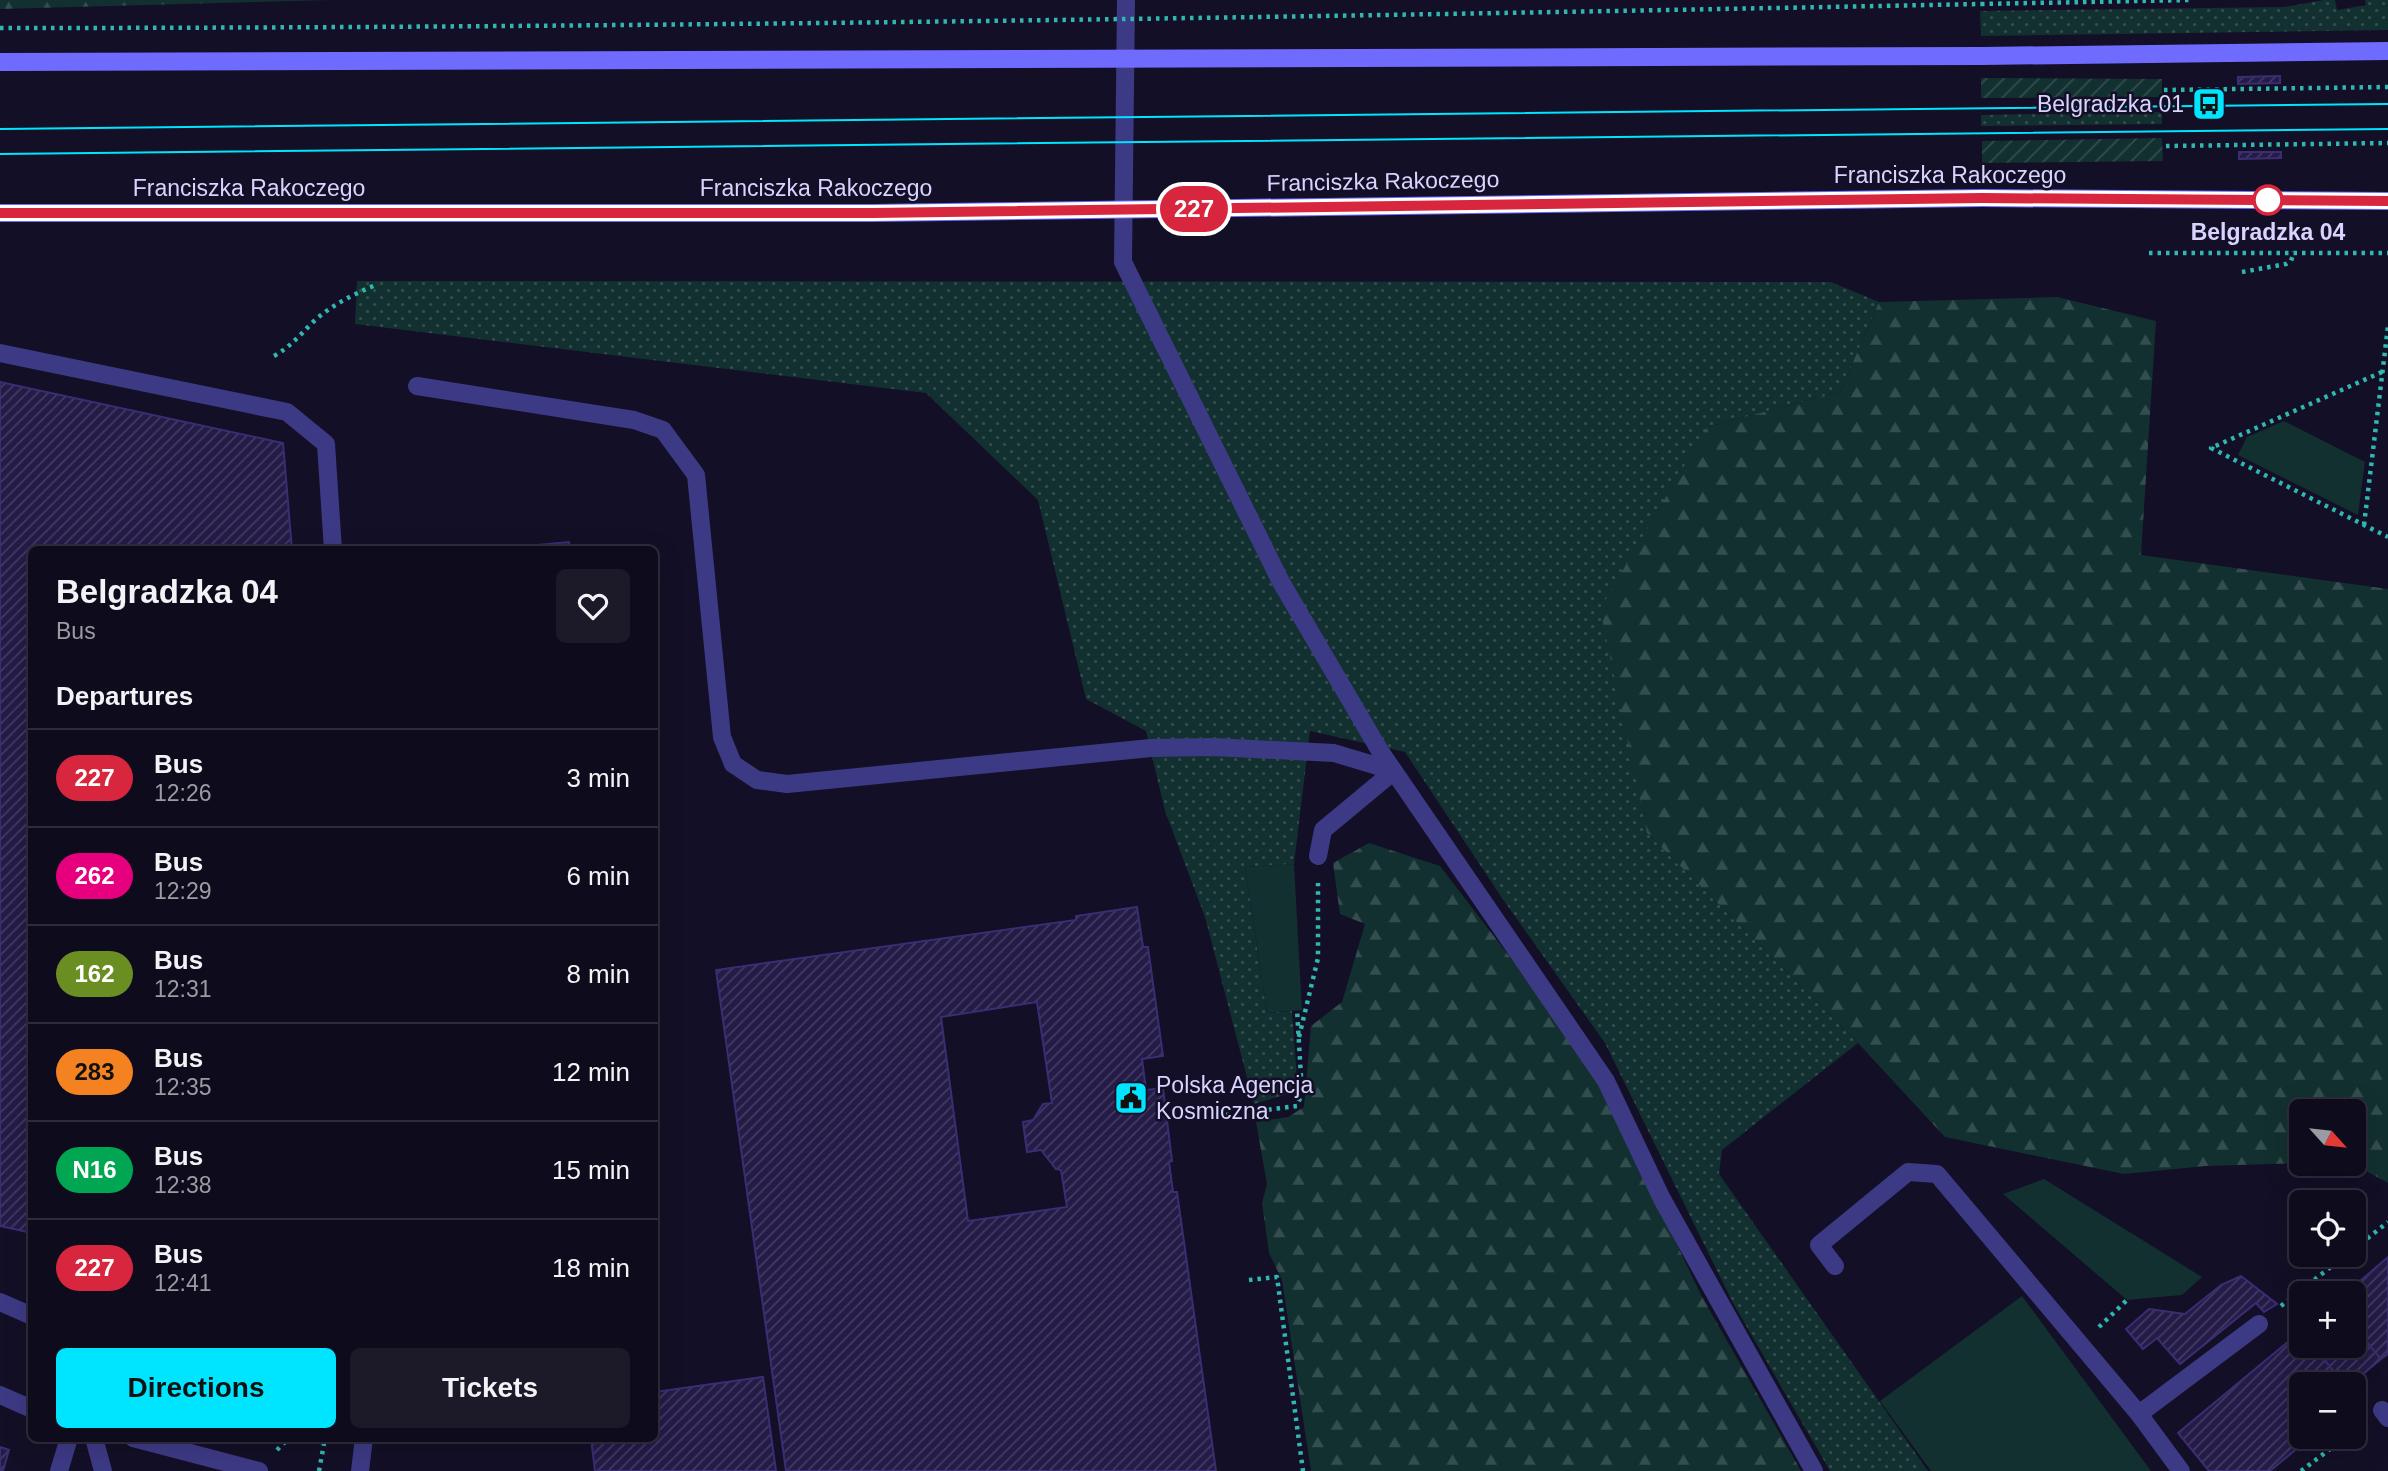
<!DOCTYPE html>
<html lang="en">
<head>
<meta charset="utf-8">
<style>
  body { margin:0; font-family:Helvetica,sans-serif; background:#1c1929; color:#f1f3f6; height:100vh; display:flex; flex-direction:column; font-size:26px; white-space:nowrap }
  * { box-sizing:border-box; margin:0 }
  p { font-size:23px; color:#9b9ba3 }
  .icon { flex:none; width:38px; height:38px; fill:none; stroke:currentColor; stroke-width:2; stroke-linecap:round; stroke-linejoin:round }
  .map { position:relative; flex:1; overflow:hidden }
  .side { position:absolute; left:28px; top:546px; width:630px; height:896px; display:flex; flex-direction:column; background:#0e0b1c; border-radius:10px; box-shadow:0 7px 28px #0002,0 0 0 2px #2e2b3b }
  .side>* { flex:none }
  .badge { padding:0 14px; border-radius:23px; font-size:24px; line-height:46px }
  .needle { width:46px; rotate:117deg }
  .controls { position:absolute; left:2289px; top:1099px; display:grid; gap:14px }
  .controls a { display:grid; place-items:center; width:77px; height:77px; border-radius:10px; background:#0e0b1c; box-shadow:0 7px 28px #0002,0 0 0 2px #2e2b3b; font-size:35px }
  .map>.badge { position:absolute; translate:-50% -50%; box-shadow:0 0 0 4px #fff }
  h2 { padding:0 28px; font-size:26px; line-height:63px }
  .round { display:grid; place-items:center; flex:none; width:74px; height:74px; border-radius:10px; background:#1c1929 }
  .head { display:flex; align-items:center; justify-content:space-between; height:119px; padding:0 28px }
  h1 { font-size:33px; font-weight:800; line-height:52px }
  .button { display:flex; gap:14px; margin-top:auto; padding:14px 28px }
  .button a { flex:1; height:80px; border-radius:10px; background:#00e5ff; color:#111; font-size:28px; font-weight:800; line-height:80px; text-align:center }
  .button a+a { background:#1c1929; color:#f1f3f6 }
  ul { padding:0; list-style:none }
  li { display:flex; align-items:center; gap:21px; height:98px; padding:0 28px; border-top:2px solid #2e2b3b }
  li div { flex:1 }
  li b { display:block; font-size:26px }
  li em { font-style:normal }
  li .badge { min-width:77px; font-weight:700; text-align:center }
  .map>svg:first-child { display:block }
  .grass { fill:url(#grass-dots) }
  .forest { fill:url(#forest-firs) }
  .park { fill:#12302f }
  .garden { fill:url(#garden-furrows) }
  .building { fill:url(#building-hatch); stroke:#3b2d73; stroke-width:2; fill-rule:evenodd }
  .lines { fill:none; stroke-linecap:round; stroke-linejoin:round }
  .path { stroke:#2fb8b0; stroke-width:4.5; stroke-dasharray:3.5 5; stroke-linecap:butt }
  .service { stroke:#3d3a85; stroke-width:18 }
  .secondary { stroke:#6f6bff; stroke-width:18 }
  .tram { stroke:#00e5ff; stroke-width:2 }
  .path-bridge { stroke:#2fb8b0; stroke-width:4.5; stroke-dasharray:3.5 5; stroke-linecap:butt }
  .secondary-bridge { stroke:#6f6bff; stroke-width:18 }
  .line-casing { stroke:#fff; stroke-width:16 }
  .line { stroke:#d7263d; stroke-width:10 }
  .stop-dot { fill:#fff; stroke:#d7263d; stroke-width:3.5 }
  .labels { text-anchor:middle; stroke-width:5; stroke-linejoin:round; paint-order:stroke }
  .poi-label { font-size:23px; fill:#d9d4ff; stroke:#130f26; text-anchor:end }
  .street-label { font-size:23px; fill:#d9d4ff; stroke:#130f26 }
  .stop-label { font-size:23px; font-weight:bold; fill:#d9d4ff; stroke:#130f26 }
</style>
</head>
<body>
<div class="map">
<svg width="2388" height="1471" viewBox="0 0 2388 1471">
  <defs>
    <pattern id="grass-dots" width="8" height="8" patternUnits="userSpaceOnUse" patternTransform="scale(1.75)"><rect width="8" height="8" fill="#12302f"/><path d="M2 2h.1M6 6h.1" fill="none" stroke="#344d4e" stroke-width="1.8" stroke-linecap="round"/></pattern>
    <pattern id="forest-firs" width="22" height="20" patternUnits="userSpaceOnUse" patternTransform="scale(1.75)"><rect width="22" height="20" fill="#12302f"/><path d="M5 1l3.5 6h-7zM16 11l3.5 6h-7z" fill="#344d4e"/></pattern>
    <pattern id="garden-furrows" width="10" height="10" patternUnits="userSpaceOnUse" patternTransform="scale(1.75)"><rect width="10" height="10" fill="#12302f"/><path d="M-1 1l2-2M0 10L10 0M9 11l2-2" fill="none" stroke="#344d4e"/></pattern>
    <pattern id="building-hatch" width="6" height="6" patternUnits="userSpaceOnUse" patternTransform="scale(1.75)"><rect width="6" height="6" fill="#241b47"/><path d="M-1 1l2-2M0 6l6-6M5 7l2-2" fill="none" stroke="#433b63"/></pattern>
  </defs>
  <rect width="100%" height="100%" fill="#130f26"/>
  <!-- grass -->
  <path class="grass" d="M2324,0H2335L2337,10L2366,5L2365,0H2388V30L1981,36L1980,11L2284,7Z
    M2162,112V124L1981,126V115Z
    M357,281L1831,282L1879,302L1840,392L1707,427L1647,833L1858,1043L1722,1150L1719,1174L1928,1471H1830L1733,1303L1605,1043L1502,898L1405,752L1310,731L1294,864L1245,867L1267,1013L1292,1011L1298,1091L1254,1104L1205,917L1165,811L1146,731L1086,699L1038,500L926,393L355,324Z"/>
  <!-- forest -->
  <path class="forest" d="M0,0H330L0,9Z
    M2057,297L2156,321L2141,555L2388,589V1183L2353,1164L2354,1111H2301V1163L2206,1166L2124,1174L1945,1137L1858,1043L1647,833L1600,609L1707,427L1840,392L1879,302Z
    M1369,843L1440,866L1533,987L1607,1098L1701,1295L1801,1471H1311L1282,1280L1269,1253L1262,1203L1267,1184L1256,1122L1288,1117L1304,1107L1311,1026L1342,1002L1365,924L1340,914L1333,863Z"/>
  <!-- park -->
  <path class="park" d="M2284,421L2365,462L2358,515L2238,455L2247,437Z
    M1294,864L1302,1010L1267,1013L1245,867Z
    M2044,1179L2202,1277L2182,1295L2127,1300L2003,1194Z
    M2022,1296L2151,1471H1931L1880,1401Z"/>
  <!-- garden -->
  <path class="garden" d="M1981,78L2162,79V97L1981,98Z
    M2162,138L2163,161L1982,163V141Z"/>
  <!-- building -->
  <path class="building" d="M2280,76V83L2238,84V77Z
    M2239,152H2281V158L2239,159Z
    M0,382L283,443L292,550H32V1233L0,1226Z
    M569,542V550H517V547Z
    M1137,907L1143,947H1148L1163,1056L1142,1059L1146,1090L1163,1088L1172,1161L1169,1162L1173,1192H1177L1216,1471H786L716,970L1076,920V916ZM1037,1002L1052,1103L1043,1104L1033,1120L1023,1122L1027,1152L1041,1150L1056,1169L1061,1170L1067,1207L968,1221L941,1017Z
    M2388,1257V1354L2381,1359L2354,1327V1293H2346Z
    M2241,1276L2277,1304L2264,1312L2256,1303L2180,1364L2157,1338L2143,1349L2126,1329L2149,1309L2185,1314L2221,1285Z
    M2356,1329L2381,1359L2351,1384H2344L2323,1358L2337,1346H2354V1331Z
    M2301,1331V1346H2313L2344,1384H2301V1437H2311L2270,1471H2209L2178,1433Z
    M763,1377L776,1471H595L591,1438H654V1392Z
    M0,1447L9,1450L3,1471H0Z"/>
  <g class="lines">
    <!-- path -->
    <path class="path" d="M1981,4L2191,0
      M2164,90L2388,87
      M2166,146L2388,143
      M2149,253H2388
      M2242,272L2286,264L2291,261L2294,252
      M274,356C290,347 299,336 312,323C331,305 354,294 378,284
      M2382,372L2211,448L2388,537
      M2364,525L2388,326
      M1299,1037L1318,958V883
      M1226,1115L1297,1106L1302,1093L1297,1010
      M2354,1249L2388,1222
      M1249,1280L1277,1277L1303,1471
      M2281,1306L2346,1255
      M2099,1327L2127,1300
      M277,1450L289,1438
      M319,1471L325,1438
      M2301,1471L2346,1437"/>
    <!-- service -->
    <path class="service" d="M1126,0L1123,262L1281,582L1380,751L1606,1081L1662,1199L1814,1471
      M0,353L287,412L326,444L333,550
      M417,386L634,420L663,430L696,475L722,737L733,764L757,780L787,784L1151,748L1214,747L1334,753L1394,771L1323,830L1318,856
      M1835,1266L1819,1245L1908,1172L1937,1174L2139,1414L2181,1471
      M0,1302L32,1316
      M0,1395L32,1409
      M2382,1410L2388,1418
      M2139,1414L2259,1324
      M94,1438L103,1471
      M133,1438L259,1471
      M59,1471L69,1438
      M360,1471L364,1438"/>
    <!-- secondary -->
    <path class="secondary" d="M1982,56L2388,51
      M1982,198L2388,201"/>
    <!-- tram -->
    <path class="tram" d="M0,129L2388,104
      M0,154L2388,129"/>
    <!-- path-bridge -->
    <path class="path-bridge" d="M0,28C660,28 1321,17 1981,4"/>
    <!-- secondary-bridge -->
    <path class="secondary-bridge" d="M0,62L1982,56
      M0,213H873L1982,198"/>
  </g>
  <g class="lines">
    <defs>
      <path id="line" d="M0,213H873L1982,198L2388,201"/>
    </defs>
    <!-- line casing -->
    <use href="#line" class="line-casing"/>
    <!-- line -->
    <use href="#line" class="line"/>
  </g>
  <!-- icons -->
  <defs>
    <symbol id="bus-square" viewBox="-11 -11 22 22"><rect x="-9" y="-9" width="18" height="18" rx="4" fill="#00e5ff" stroke="#130f26"/><path d="M-5-6H5V4H4V6H2V4H-2V6H-4V4H-5ZM-3.5-4V0h7V-4ZM-3.5 1.2v1.5H-2V1.2ZM2 1.2v1.5H3.5V1.2Z" fill="#111"/></symbol>
    <symbol id="civic-square" viewBox="-11 -11 22 22"><rect x="-9" y="-9" width="18" height="18" rx="4" fill="#00e5ff" stroke="#130f26"/><path d="M-.6-6.5H3V-4.5H.6V-3L4-1V1h2V6H-6V1h2V-1L-.6-3ZM-1.2 2.5V6h2.4V2.5Z" fill="#111"/></symbol>
  </defs>
  <g fill-rule="evenodd">
    <use href="#bus-square" x="2190" y="85" width="38" height="38"/>
    <use href="#civic-square" x="1112" y="1079" width="38" height="38"/>
  </g>
  <!-- markers -->
  <circle class="stop-dot" cx="2268" cy="200" r="14"/>
  <g class="labels">
    <!-- poi labels -->
    <g class="poi-label">
      <text x="2184" y="112">Belgradzka 01</text>
      <text x="1156" y="1093" text-anchor="start">Polska Agencja<tspan x="1156" dy="26">Kosmiczna</tspan></text>
    </g>
    <!-- street labels -->
    <g class="street-label">
      <text x="1950" y="183">Franciszka Rakoczego</text>
      <text transform="translate(1383 181) rotate(-1)" y="8">Franciszka Rakoczego</text>
      <text x="249" y="196">Franciszka Rakoczego</text>
      <text x="816" y="196">Franciszka Rakoczego</text>
    </g>
    <!-- stop labels -->
    <g class="stop-label">
      <text x="2268" y="240">Belgradzka 04</text>
    </g>
  </g>
</svg>
<div class="controls">
<a><svg class="needle" viewBox="-14 -14 28 28"><path d="M0-13l5 13h-10z" fill="#e53935"/><path d="M0 13l5-13h-10z" fill="#9b9ba3"/></svg></a>
<a><svg class="icon" aria-label="locate" viewBox="0 0 24 24"><circle cx="12" cy="12" r="6"/><path d="M12 2v4M12 18v4M2 12h4M18 12h4"/></svg></a>
<a>+</a>
<a>−</a>
</div>
<b class="badge" style="left:1194px;top:209px;background:#d7263d;color:#fff">227</b>
<section class="side">
<div class="head"><div><h1>Belgradzka 04</h1><p>Bus</p></div><a class="round"><svg class="icon" aria-label="heart" viewBox="0 0 24 24"><path d="M12 20l-8-8c-3-5 5-10 8-4 3-6 11-1 8 4z"/></svg></a></div>
<h2>Departures</h2>
<ul>
<li><span class="badge" style="background:#d7263d;color:#fff">227</span><div><b>Bus</b><p>12:26</p></div><em>3 min</em></li>
<li><span class="badge" style="background:#e6007e;color:#fff">262</span><div><b>Bus</b><p>12:29</p></div><em>6 min</em></li>
<li><span class="badge" style="background:#6b8e23;color:#fff">162</span><div><b>Bus</b><p>12:31</p></div><em>8 min</em></li>
<li><span class="badge" style="background:#f58220;color:#111">283</span><div><b>Bus</b><p>12:35</p></div><em>12 min</em></li>
<li><span class="badge" style="background:#00a651;color:#fff">N16</span><div><b>Bus</b><p>12:38</p></div><em>15 min</em></li>
<li><span class="badge" style="background:#d7263d;color:#fff">227</span><div><b>Bus</b><p>12:41</p></div><em>18 min</em></li>
</ul>
<div class="button"><a>Directions</a><a>Tickets</a></div>
</section>
</div>
</body>
</html>
